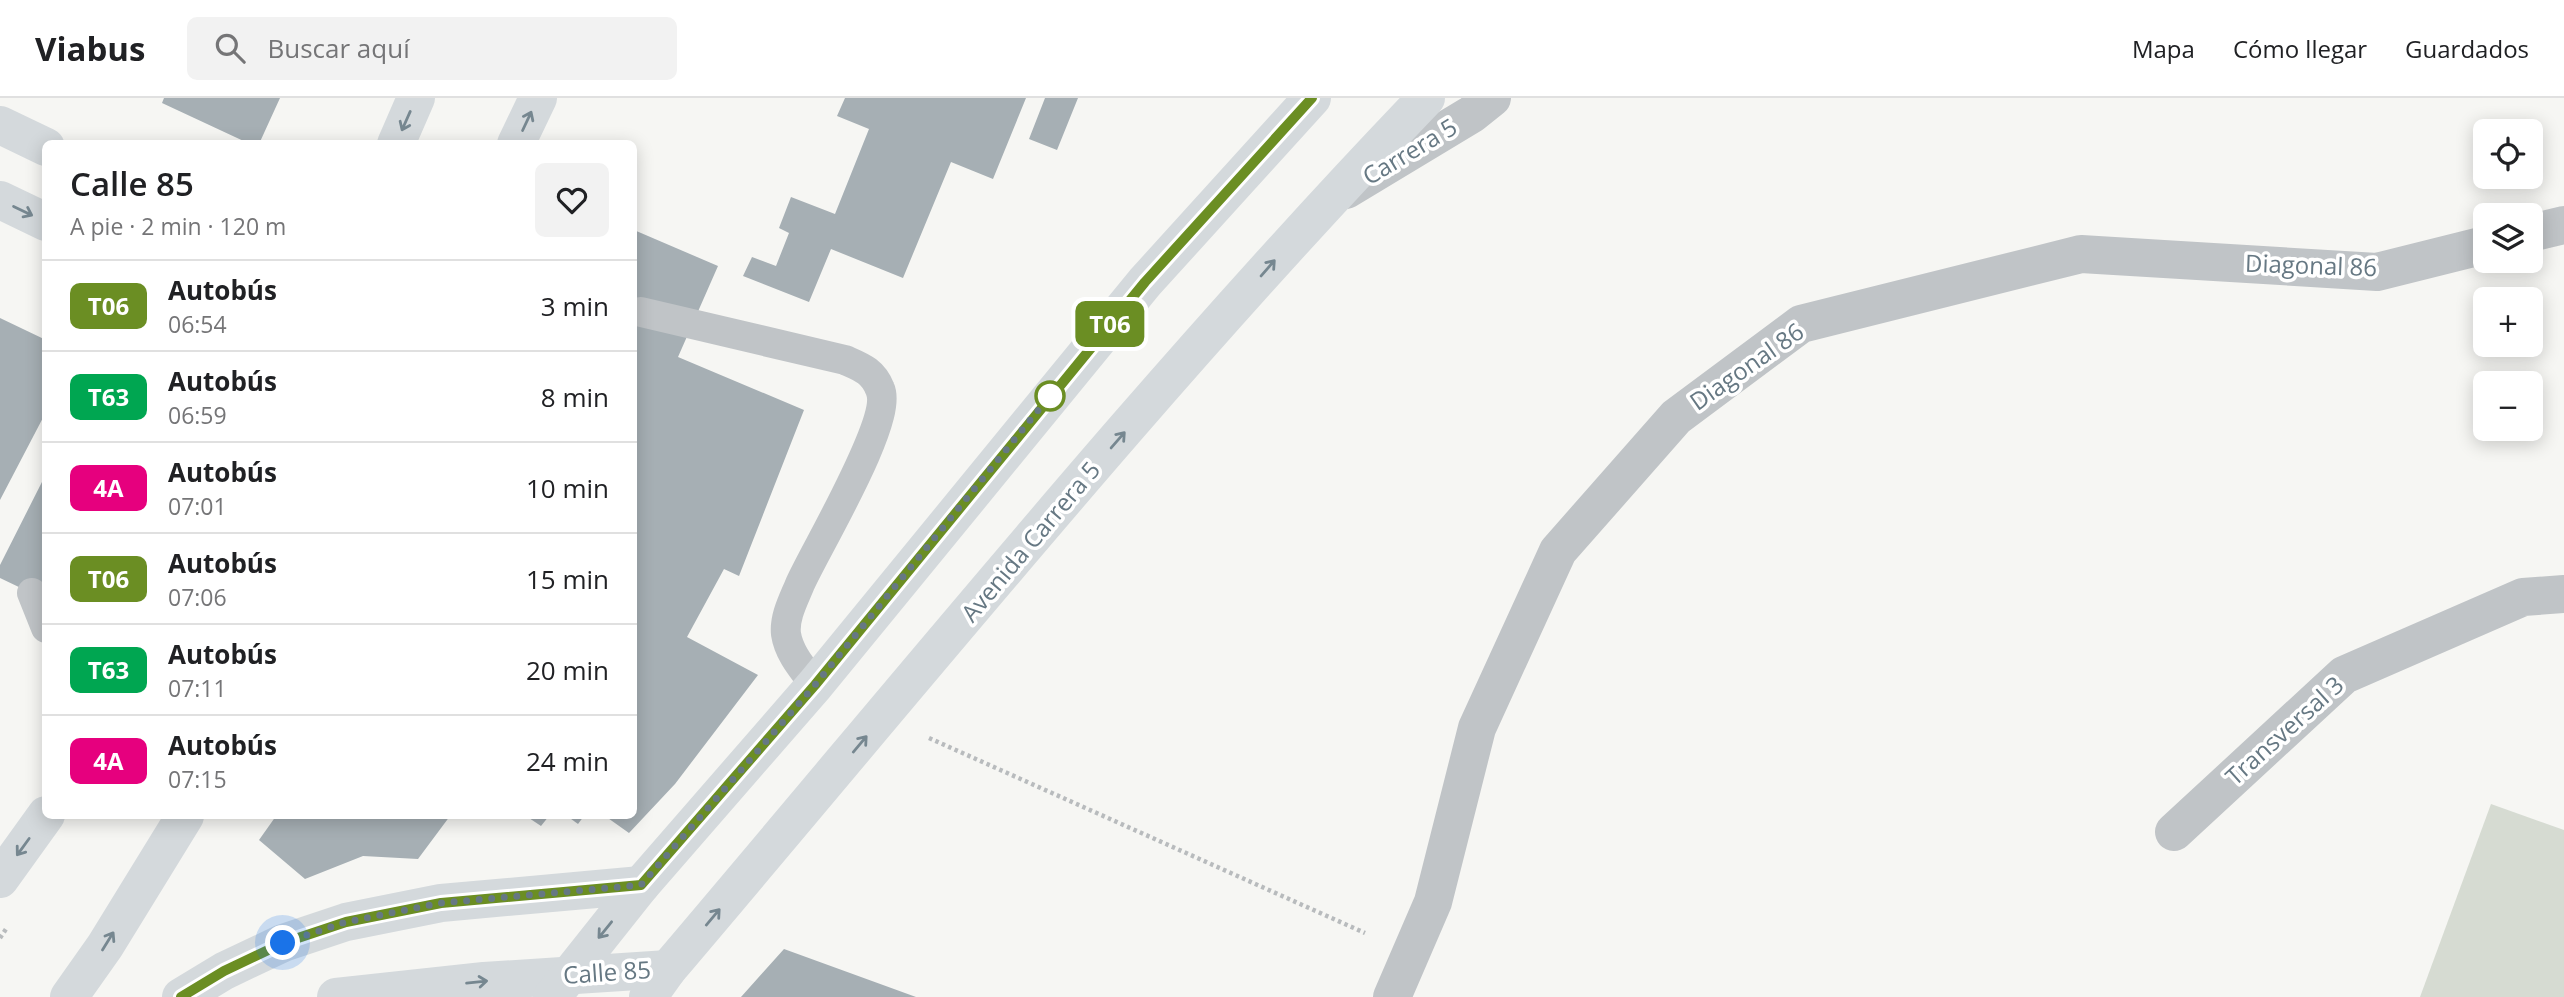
<!DOCTYPE html>
<html lang="es">
<head>
<meta charset="utf-8">
<style>
  body { margin:0; font-family:"Open Sans",sans-serif; background:#f2f2f2; color:#202124; height:100vh; display:flex; flex-direction:column; font-size:26px; white-space:nowrap }
  * { box-sizing:border-box; margin:0 }
  p { font-size:23px; color:#757577 }
  .icon { flex:none; width:38px; height:38px; fill:none; stroke:currentColor; stroke-width:2; stroke-linecap:round; stroke-linejoin:round }
  .map { position:relative; flex:1; overflow:hidden }
  .drawer { position:absolute; left:42px; top:42px; width:595px; height:679px; display:flex; flex-direction:column; background:#fff; border-radius:10px; box-shadow:0 4px 18px #0003 }
  .drawer>* { flex:none }
  .badge { padding:0 14px; border-radius:10px; font-size:24px; line-height:46px }
  .controls { position:absolute; left:2473px; top:21px; display:grid; gap:14px }
  .controls a { display:grid; place-items:center; width:70px; height:70px; border-radius:10px; background:#fff; box-shadow:0 4px 18px #0003; font-size:35px }
  .you { position:absolute; width:35px; height:35px; margin:-18px; border:5px solid #fff; border-radius:50%; background:#1a73e8; box-shadow:0 0 0 10px #1a73e833 }
  .map>.badge { position:absolute; translate:-50% -50%; box-shadow:0 0 0 4px #fff }
  .round { display:grid; place-items:center; flex:none; width:74px; height:74px; border-radius:10px; background:#f2f2f2 }
  .head { display:flex; align-items:center; justify-content:space-between; height:119px; padding:0 28px }
  h1 { font-size:33px; font-weight:600; line-height:52px }
  ul { padding:0; list-style:none }
  li { display:flex; align-items:center; gap:21px; height:91px; padding:0 28px; border-top:2px solid #e0e0e0 }
  li div { flex:1 }
  li b { display:block; font-size:26px }
  li em { font-style:normal }
  li .badge { min-width:77px; font-weight:700; text-align:center }
  header { display:flex; align-items:center; gap:42px; box-sizing:border-box; height:98px; padding:0 35px; background:#fff; border-bottom:2px solid #e0e0e0 }
  header strong { font-size:33px }
  nav { display:flex; gap:38px; margin-inline-start:auto; font-size:24px }
  .search { width:490px; height:63px; background:#f2f2f2; display:flex; align-items:center; gap:18px; box-sizing:border-box; padding:0 24px; border-radius:10px; color:#757577; font-size:26px }
  .map>svg:first-child { display:block }
  .green { fill:#d6dbd2 }
  .building { fill:#a6afb4 }
  .lines { fill:none; stroke-linecap:round; stroke-linejoin:round }
  .path { stroke:#b8bbbd; stroke-width:4.5; stroke-dasharray:3.5 3.5; stroke-linecap:butt }
  .service { stroke:#c0c4c7; stroke-width:30 }
  .minor { stroke:#c0c4c7; stroke-width:38 }
  .secondary { stroke:#d4d9dc; stroke-width:38 }
  .primary { stroke:#d4d9dc; stroke-width:38 }
  .oneway { stroke:#768790 }
  .line-casing { stroke:#fff; stroke-width:16 }
  .line { stroke:#6b8e23; stroke-width:10 }
  .walk { stroke:#667883; stroke-width:7; stroke-dasharray:0 12.6 }
  .stop-dot { fill:#fff; stroke:#6b8e23; stroke-width:3.5 }
  .labels { text-anchor:middle; stroke-width:7; stroke-linejoin:round; paint-order:stroke }
  .street-label { font-size:24px; fill:#667883; stroke:#fff }
</style>
</head>
<body>
<header>
<strong>Viabus</strong>
<div class="search"><svg class="icon" aria-label="search" viewBox="0 0 24 24"><circle cx="10" cy="10" r="6"/><path d="M15 15l6 6"/></svg>Buscar aquí</div>
<nav><a>Mapa</a><a>Cómo llegar</a><a>Guardados</a></nav>
</header>
<div class="map">
<svg width="2564" height="899" viewBox="0 0 2564 899">
  <rect width="100%" height="100%" fill="#f6f6f3"/>
  <!-- green -->
  <path class="green" d="M2491,706L2564,732V899H2420Z"/>
  <!-- building -->
  <path class="building" d="M164,0H280L259,46H250L162,5Z
    M845,0H1026L993,81L951,64L903,180L831,151L809,204L743,178L752,159L776,168L789,135L779,130L791,99L835,116L869,31L837,18Z
    M1045,0H1078L1057,52L1029,41Z
    M634,132L718,168L678,259L804,312L739,478L724,471L687,539L758,577L675,686L629,735L605,718H634Z
    M0,220L46,242V314L0,402Z
    M46,376V502L0,480V467Z
    M276,718H450L418,761L363,758L305,781L259,742Z
    M526,718H549L541,728Z
    M567,718H584L578,726Z
    M784,851L916,899H741Z"/>
  <g class="lines">
    <!-- path -->
    <path class="path" d="M929,640L1365,835
      M0,840L6,831"/>
    <!-- service -->
    <path class="service" d="M641,214L845,262C861,269 873,273 880,291C894,322 816,450 800,486C794,501 784,519 786,536C789,556 804,572 815,587
      M32,495L46,530"/>
    <!-- minor -->
    <path class="minor" d="M1346,92L1472,16L1492,0
      M2530,135L2564,127
      M2174,734L2344,577L2523,499L2564,496
      M1392,899L1433,804L1477,630L1558,453L1676,319L1801,226L2081,156L2377,174L2485,147"/>
    <!-- secondary -->
    <path class="secondary" d="M0,27L46,49
      M0,102L46,124
      M181,899L224,873L283,845L346,824L441,805L641,787
      M336,899L484,883L668,871"/>
    <!-- primary -->
    <path class="primary" d="M396,46L416,0
      M516,46L538,0
      M0,781L46,717
      M69,899L105,848L185,718
      M552,899L641,787L815,587L1145,184L1312,0
      M648,899L668,871C917,578 1160,277 1426,0"/>
  </g>
  <!-- one-way arrows -->
  <defs><path id="oneway-shaft" d="M-6 0H5M1.5-3L5.5 0L1.5 3" fill="none" stroke-width="1.6" stroke-linecap="round" stroke-linejoin="round" transform="scale(1.75)"/></defs>
  <g class="oneway">
    <use href="#oneway-shaft" transform="translate(406 23) rotate(114)"/>
    <use href="#oneway-shaft" transform="translate(527 23) rotate(-65)"/>
    <use href="#oneway-shaft" transform="translate(23 113) rotate(26)"/>
    <use href="#oneway-shaft" transform="translate(1268 170) rotate(-49)"/>
    <use href="#oneway-shaft" transform="translate(1118 342) rotate(-49)"/>
    <use href="#oneway-shaft" transform="translate(860 646) rotate(-50)"/>
    <use href="#oneway-shaft" transform="translate(23 749) rotate(126)"/>
    <use href="#oneway-shaft" transform="translate(713 819) rotate(-50)"/>
    <use href="#oneway-shaft" transform="translate(605 832) rotate(129)"/>
    <use href="#oneway-shaft" transform="translate(108 843) rotate(-58)"/>
    <use href="#oneway-shaft" transform="translate(477 884) rotate(-6)"/>
  </g>
  <g class="lines">
    <defs>
      <path id="line" d="M181,899L224,873L283,845L346,824L441,805L641,787L815,587L1145,184L1312,0"/>
    </defs>
    <!-- line casing -->
    <use href="#line" class="line-casing"/>
    <!-- line -->
    <use href="#line" class="line"/>
    <!-- walk -->
    <path class="walk" d="M283,845L346,824L441,805L641,787L815,587L1053,294L1050,298"/>
  </g>
  <!-- markers -->
  <circle class="stop-dot" cx="1050" cy="298" r="14"/>
  <g class="labels">
    <!-- street labels -->
    <g class="street-label">
      <text transform="translate(1410 54) rotate(-31)" y="8">Carrera 5</text>
      <text transform="translate(2311 168) rotate(2)" y="8">Diagonal 86</text>
      <text transform="translate(1747 269) rotate(-35)" y="8">Diagonal 86</text>
      <text transform="translate(1031 444) rotate(-50)" y="8">Avenida Carrera 5</text>
      <text transform="translate(2285 633) rotate(-42)" y="8">Transversal 3</text>
      <text transform="translate(607 875) rotate(-4)" y="8">Calle 85</text>
    </g>
  </g>
</svg>
<div class="controls">
<a><svg class="icon" aria-label="locate" viewBox="0 0 24 24"><circle cx="12" cy="12" r="6"/><path d="M12 2v4M12 18v4M2 12h4M18 12h4"/></svg></a>
<a><svg class="icon" aria-label="layers" viewBox="0 0 24 24"><path d="M12 4l9 5-9 5-9-5zM3 14l9 5 9-5"/></svg></a>
<a>+</a>
<a>−</a>
</div>
<div class="you" style="left:283px;top:845px"></div>
<b class="badge" style="left:1110px;top:226px;background:#6b8e23;color:#fff">T06</b>
<section class="drawer">
<div class="head"><div><h1>Calle 85</h1><p>A pie · 2 min · 120 m</p></div><a class="round"><svg class="icon" aria-label="heart" viewBox="0 0 24 24"><path d="M12 20l-8-8c-3-5 5-10 8-4 3-6 11-1 8 4z"/></svg></a></div>
<ul>
<li><span class="badge" style="background:#6b8e23;color:#fff">T06</span><div><b>Autobús</b><p>06:54</p></div><em>3 min</em></li>
<li><span class="badge" style="background:#00a651;color:#fff">T63</span><div><b>Autobús</b><p>06:59</p></div><em>8 min</em></li>
<li><span class="badge" style="background:#e6007e;color:#fff">4A</span><div><b>Autobús</b><p>07:01</p></div><em>10 min</em></li>
<li><span class="badge" style="background:#6b8e23;color:#fff">T06</span><div><b>Autobús</b><p>07:06</p></div><em>15 min</em></li>
<li><span class="badge" style="background:#00a651;color:#fff">T63</span><div><b>Autobús</b><p>07:11</p></div><em>20 min</em></li>
<li><span class="badge" style="background:#e6007e;color:#fff">4A</span><div><b>Autobús</b><p>07:15</p></div><em>24 min</em></li>
</ul>
</section>
</div>
</body>
</html>
